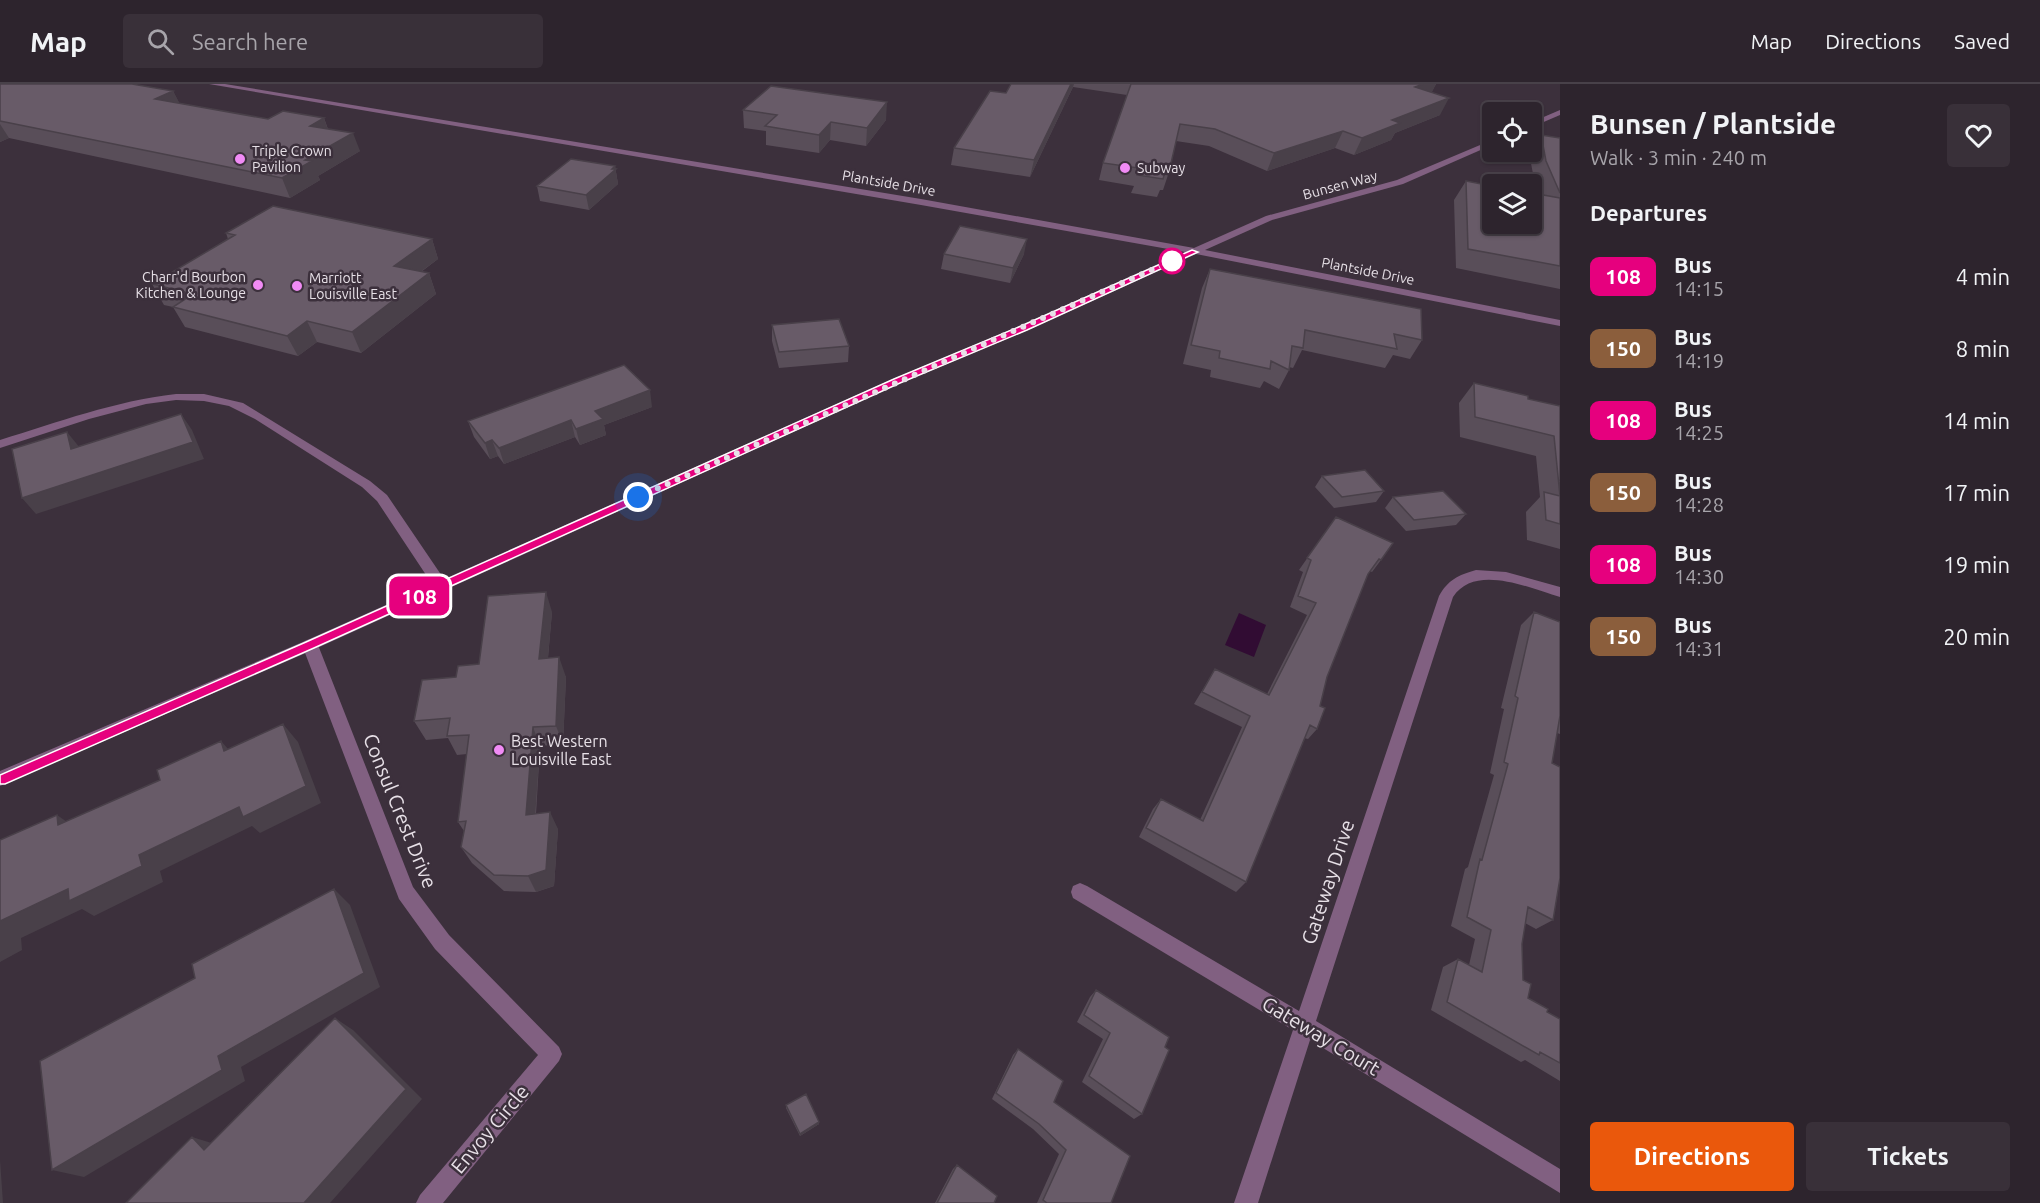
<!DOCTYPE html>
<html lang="en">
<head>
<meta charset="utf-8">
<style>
  body { margin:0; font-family:Ubuntu,sans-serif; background:#393039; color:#f1f3f6; height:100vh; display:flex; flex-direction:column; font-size:22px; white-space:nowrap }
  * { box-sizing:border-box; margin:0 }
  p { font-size:20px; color:#a7a4aa }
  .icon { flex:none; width:33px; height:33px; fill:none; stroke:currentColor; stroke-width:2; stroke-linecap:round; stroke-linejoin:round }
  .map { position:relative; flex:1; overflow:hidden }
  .side { display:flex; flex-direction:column; background:#2d242d; width:480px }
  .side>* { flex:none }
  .badge { padding:0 12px; border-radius:9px; font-size:21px; line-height:39px }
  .controls { position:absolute; left:1482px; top:18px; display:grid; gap:12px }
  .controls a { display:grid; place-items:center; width:60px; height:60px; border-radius:6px; background:#2d242d; box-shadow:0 2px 4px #0004,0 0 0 2px #484149; font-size:30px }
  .you { position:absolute; width:30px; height:30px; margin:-15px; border:4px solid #fff; border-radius:50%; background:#1a73e8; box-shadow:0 0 0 9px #1a73e833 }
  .map>.badge { position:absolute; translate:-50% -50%; box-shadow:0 0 0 3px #fff }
  h2 { padding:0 30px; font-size:22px; line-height:54px }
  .round { display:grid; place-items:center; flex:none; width:63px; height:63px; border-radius:6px; background:#393039 }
  .head { display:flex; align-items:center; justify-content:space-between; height:102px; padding:0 30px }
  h1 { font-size:28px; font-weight:700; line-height:45px }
  .button { display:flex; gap:12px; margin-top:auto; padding:12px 30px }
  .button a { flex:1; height:69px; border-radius:6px; background:#ea580c; color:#fff; font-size:24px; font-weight:700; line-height:69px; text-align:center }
  .button a+a { background:#393039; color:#f1f3f6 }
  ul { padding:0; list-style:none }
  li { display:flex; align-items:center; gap:18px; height:72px; padding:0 30px }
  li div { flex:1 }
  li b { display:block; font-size:22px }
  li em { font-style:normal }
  li .badge { min-width:66px; font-weight:700; text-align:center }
  header { display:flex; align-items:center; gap:36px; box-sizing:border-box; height:84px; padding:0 30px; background:#2d242d; border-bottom:2px solid #484149 }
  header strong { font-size:28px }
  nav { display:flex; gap:33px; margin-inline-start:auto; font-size:21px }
  .search { width:420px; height:54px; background:#393039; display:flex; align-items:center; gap:15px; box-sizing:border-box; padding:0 21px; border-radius:6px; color:#a7a4aa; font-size:22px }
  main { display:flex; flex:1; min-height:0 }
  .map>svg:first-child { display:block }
  .water { fill:#310c33 }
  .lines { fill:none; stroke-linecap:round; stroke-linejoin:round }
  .minor { fill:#816081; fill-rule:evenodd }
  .tertiary { fill:#816081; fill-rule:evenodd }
  .wall { fill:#594e59 }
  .shaded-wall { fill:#494049 }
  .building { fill:#685b68; stroke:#494049; stroke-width:1.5 }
  .line { fill:#e6007e; stroke:#fff; stroke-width:1.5 }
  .walk { stroke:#e7e0e7; stroke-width:6; stroke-dasharray:0 10.8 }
  .poi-dot { fill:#f18bf5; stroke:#3c303c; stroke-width:2 }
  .stop-dot { fill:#fff; stroke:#e6007e; stroke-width:3 }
  .labels { text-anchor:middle; stroke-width:5; stroke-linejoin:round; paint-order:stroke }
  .far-poi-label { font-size:14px; fill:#e7e0e7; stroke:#3c303c; text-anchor:start }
  .far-street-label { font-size:14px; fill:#e7e0e7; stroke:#3c303c }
  .poi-label { font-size:16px; fill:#e7e0e7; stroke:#3c303c; text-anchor:start }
  .near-street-label { font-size:20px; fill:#e7e0e7; stroke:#3c303c }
</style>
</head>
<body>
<header>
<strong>Map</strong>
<div class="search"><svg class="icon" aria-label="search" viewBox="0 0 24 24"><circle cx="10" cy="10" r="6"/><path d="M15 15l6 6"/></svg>Search here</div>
<nav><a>Map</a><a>Directions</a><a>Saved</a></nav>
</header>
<main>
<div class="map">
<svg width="1560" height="1119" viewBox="0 0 1560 1119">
  <rect width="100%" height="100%" fill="#3c303c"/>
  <!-- water -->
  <path class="water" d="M1239,529L1266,541L1254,573L1225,561Z"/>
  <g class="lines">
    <!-- minor -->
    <path class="minor" d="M176,310H204L243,319L370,397L387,411L446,498L448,502L446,506H436L377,417L362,403L255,335L229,322L204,317L176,316L146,320L89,335L0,364V356C58,338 115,317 176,310Z
      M1476,486L1506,488L1560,503V513C1529,504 1475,479 1453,513L1316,937L1560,1085V1109L1310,956L1258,1119H1234L1293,946L1073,814L1071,808L1073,802L1080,799L1087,802L1299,927L1439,512C1448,496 1458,491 1476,486Z
      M310,555L315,557L318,561L413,803L449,851L559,963L562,970L559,977L443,1119H416L420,1111L538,971L435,865L399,815L302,561L305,557Z"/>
    <!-- tertiary -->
    <path class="tertiary" d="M209,0H225L921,115L1194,164L1266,132L1397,96L1492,56V61L1403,100L1272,136L1205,166L1560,236V242L1196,170L1028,246L901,299L315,565L0,702V687L305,557L893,295L1020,242L1185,168L921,121Z
      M1560,26V31L1532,43V38Z"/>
  </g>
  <!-- wall -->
  <path class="wall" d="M0,0L173,7L179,19L268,35L324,34L328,45L360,67L318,92L320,96L290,114L9,54L0,58Z
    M1011,0H1436L1431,9L1440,31L1395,49L1391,56L1354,71L1335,64L1267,87L1209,62L1176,57L1169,88L1163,106H1160L1157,113L1131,109L1134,102L1099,96L1103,79L1127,11L1073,3L1030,93L951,81L954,64L1006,9Z
    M743,26L886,36L866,62L830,56L819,69L766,61V47L744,44Z
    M1541,51L1560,54V205L1456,184L1454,116L1466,97L1540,110L1534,95L1529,69L1532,68V65Z
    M615,82L618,100L589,126L540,117L537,102Z
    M226,149L432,155L438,175L421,188L429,189L436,210L361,269L317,258L298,272L185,243L173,223L164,221L152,200L228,155Z
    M944,170H1024L1010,199L941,185Z
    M1210,185L1422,256L1410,275L1393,271L1385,284L1302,266L1293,284L1289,283V286L1279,305L1264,297L1260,304L1210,293L1211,286L1183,280L1202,204Z
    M772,241L849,262L848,278L779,284L772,257Z
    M1474,299L1528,315L1560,322V465L1527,456L1526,428L1540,413L1536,372L1460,353L1459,319Z
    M652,323L604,341L606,351L580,361L575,353L504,380L498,372L490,375L474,353L468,337Z
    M1322,392L1384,407L1376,418L1334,424L1315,403Z
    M1393,413L1466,430L1456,441L1406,447L1385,424Z
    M1336,433L1381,476L1372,488L1370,487L1368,490L1327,593L1320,622L1317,645L1308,655L1304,654L1246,798L1236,808L1139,753L1153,725L1161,715L1200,736L1242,643L1194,620L1215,585L1267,610L1307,531L1290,523L1303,488L1299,486Z
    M552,528L548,574L566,593L563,660L540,662L536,730L558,745L554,802L536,808L504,807L472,779L461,763L464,747L458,738L467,670L457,671L448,654L426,656L414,637L456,593L479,580Z
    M1534,528L1560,538V650L1557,649L1552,679L1553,836L1536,845L1525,839L1522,860L1523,896L1528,914L1547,928L1560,935V997L1525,976L1521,978L1431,926L1443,883L1458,875L1469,881L1475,855L1451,842L1465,785L1468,783L1494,691L1490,689L1504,625L1501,624L1521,541Z
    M1096,906L1142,1030L1134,1035L1082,998L1103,955L1077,938L1090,913Z
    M1018,965L1054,1018L1111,1119H1037L1059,1070L1033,1045L992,1015L1013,971Z
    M786,1021L819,1040L800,1052L786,1024Z
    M957,1081L994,1119H935L953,1085Z"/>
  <!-- shaded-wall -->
  <path class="shaded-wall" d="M1071,0H1074L1073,3L1030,93L1034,76Z
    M1423,0H1436L1431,10L1415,3Z
    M173,7L182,24L155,15Z
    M1449,14L1440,31L1395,49L1391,56L1354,71L1362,54L1392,36Z
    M887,18L886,36L866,62L867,44Z
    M324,34L330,52L310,42Z
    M831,38L830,56L819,69V51Z
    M0,40L9,54L0,58Z
    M1343,47L1335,64L1267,87L1274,69Z
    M353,49L360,67L318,92L320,96L290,114L282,94L305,76Z
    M615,82L618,100L589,126L586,111Z
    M432,155L438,175L401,202L394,182Z
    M1027,155L1024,170L1010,199L1013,184Z
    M429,189L436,210L361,269L352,248Z
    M307,237L317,258L298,272L287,252Z
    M650,306L652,323L604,341L606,351L580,361L576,345L595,327Z
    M181,330L192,346L204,375L36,430L22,414Z
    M571,336L575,353L504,380L499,364Z
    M67,348L80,364L71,365Z
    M492,356L498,372L490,375L485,359Z
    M546,508L552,528L546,594L539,575Z
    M559,573L566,593L563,660L556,642Z
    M283,640L298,658L321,719L260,749L252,742L160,787L163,798L94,832L82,825L21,854L22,866L0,878V837L139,771Z
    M533,643L540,662L534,748L526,731Z
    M221,657L237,675L224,667Z
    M550,728L558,745L554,802L536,808L528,792Z
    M57,731L80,747L58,741Z
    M334,805L350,821L380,903L241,983L245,997L84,1093L52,1086L218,972Z
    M335,934L353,946L422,1015L330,1119H304Z
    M819,1038V1040L800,1052V1050Z
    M192,1053L218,1061L204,1066Z
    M0,1076L3,1119H0Z"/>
  <!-- building -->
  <path class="building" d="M0,0H132L173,7L155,15L268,35L283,27L324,34L310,42L353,49L305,76L312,77L282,94L0,37Z
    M1011,0H1071L1034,76L954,64L990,7L1006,9Z
    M1131,0H1423L1415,3L1449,14L1392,36L1400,39L1362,54L1343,47L1274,69L1215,45L1180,40L1169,88H1165L1163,95L1137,91L1139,84L1103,79Z
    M771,2L887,18L867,44L831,38L819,51L765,42L777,31L743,26Z
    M1541,51L1560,54V109L1546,77Z
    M571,75L615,82L612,85H616L586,111L537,102Z
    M1466,97L1492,102V140H1532V109L1560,114V182L1468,165Z
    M273,122L432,155L394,182L429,189L352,248L307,237L287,252L173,223L193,210L152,200L235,151L226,149Z
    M960,142L1027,155L1013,184L944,170Z
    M1210,185L1421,225L1422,256L1394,250L1397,265L1305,246L1303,264L1292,262L1289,286L1271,277L1270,285L1219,274L1220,267L1191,261Z
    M839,235L849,262L779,268L772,241Z
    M624,281L650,306L595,327L603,335L576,345L571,336L499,364L492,356L485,359L468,337Z
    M1474,299L1528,312V315L1560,322V440L1546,436L1544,408L1560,412L1554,352L1475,333Z
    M181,330L193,358L22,414L12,365L67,348L71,365Z
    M1365,386L1384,407L1342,413L1322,392Z
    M1443,407L1466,430L1414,436L1393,413Z
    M1336,433L1393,459L1381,476L1379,475L1368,490L1327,593L1320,622L1325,624L1317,645L1310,641L1246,798L1146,744L1161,715L1203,737L1250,632L1202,608L1215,585L1269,611L1316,519L1298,512L1311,476L1307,474Z
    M546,508L539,575L559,573L556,642L533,643L526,731L550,728L546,786L528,792L494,791L461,763L466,737L458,738L469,651L447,652L450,634L414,637L422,596L456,593L458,582L479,580L488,512Z
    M1534,528L1560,538V632L1552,679L1560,683V794L1553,836L1528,823L1522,860L1523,896L1531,900L1528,914L1548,925L1547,928L1560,935V979L1540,968L1539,971L1447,918L1458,875L1482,888L1491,846L1467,833L1480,775L1482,776L1508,680L1504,678L1518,614L1515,612Z
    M283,640L306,702L243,733L239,723L139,771L142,782L69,817L68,805L0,837V756L57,731L58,741L160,696L157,686L221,657L224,667Z
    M334,805L364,889L218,972L222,986L52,1086L40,977L195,894L192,880Z
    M1096,906L1169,953L1165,963L1169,966L1142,1030L1089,992L1110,949L1084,931Z
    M335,934L406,1005L304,1119H126L192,1053L204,1066Z
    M1018,965L1063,997L1054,1018L1130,1072L1111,1119H1047L1043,1116L1066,1066L1039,1040L996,1009Z
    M806,1010L819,1038L800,1050L786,1021Z
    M957,1081L997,1112L994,1119H937Z"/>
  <!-- line -->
  <path class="line" d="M1192,166L1198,168L1027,246L900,299L314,564L5,700H0V691L306,558L894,295L1021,242Z"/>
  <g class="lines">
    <!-- walk -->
    <path class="walk" d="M638,413L1172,177"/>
  </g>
  <!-- markers -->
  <g class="poi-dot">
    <circle cx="240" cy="75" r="6"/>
    <circle cx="1125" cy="84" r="6"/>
    <circle cx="258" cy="201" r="6"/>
    <circle cx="297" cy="202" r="6"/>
    <circle cx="499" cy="666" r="6"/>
  </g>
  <circle class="stop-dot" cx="1172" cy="177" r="12"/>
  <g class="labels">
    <!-- far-poi labels -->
    <g class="far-poi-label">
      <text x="252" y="72">Triple Crown<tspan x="252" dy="16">Pavilion</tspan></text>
      <text x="1137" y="89">Subway</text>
      <text x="246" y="198" text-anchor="end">Charr'd Bourbon<tspan x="246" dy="16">Kitchen &amp; Lounge</tspan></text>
      <text x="309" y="199">Marriott<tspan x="309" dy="16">Louisville East</tspan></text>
    </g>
    <!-- far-street labels -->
    <g class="far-street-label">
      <text transform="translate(889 99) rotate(10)" y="5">Plantside Drive</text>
      <text transform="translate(1340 101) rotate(-15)" y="5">Bunsen Way</text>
      <text transform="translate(1368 187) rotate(11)" y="5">Plantside Drive</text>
    </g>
    <!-- poi labels -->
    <g class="poi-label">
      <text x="511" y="663">Best Western<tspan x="511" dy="18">Louisville East</tspan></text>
    </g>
    <!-- near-street labels -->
    <g class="near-street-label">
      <text transform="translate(400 727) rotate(68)" y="7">Consul Crest Drive</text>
      <text transform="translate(1328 798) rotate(-72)" y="7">Gateway Drive</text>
      <text transform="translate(1321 952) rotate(31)" y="7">Gateway Court</text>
      <text transform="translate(490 1045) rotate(-50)" y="7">Envoy Circle</text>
    </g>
  </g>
</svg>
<div class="controls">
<a><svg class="icon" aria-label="locate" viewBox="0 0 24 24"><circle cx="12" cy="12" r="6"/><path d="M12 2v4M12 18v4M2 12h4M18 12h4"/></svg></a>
<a><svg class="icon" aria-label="layers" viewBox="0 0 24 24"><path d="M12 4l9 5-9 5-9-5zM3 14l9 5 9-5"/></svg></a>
</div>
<div class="you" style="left:638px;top:413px"></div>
<b class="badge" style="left:419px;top:512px;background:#e6007e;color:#fff">108</b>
</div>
<section class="side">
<div class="head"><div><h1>Bunsen / Plantside</h1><p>Walk · 3 min · 240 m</p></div><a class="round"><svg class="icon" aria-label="heart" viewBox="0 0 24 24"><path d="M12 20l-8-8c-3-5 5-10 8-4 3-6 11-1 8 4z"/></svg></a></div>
<h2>Departures</h2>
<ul>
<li><span class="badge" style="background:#e6007e;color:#fff">108</span><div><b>Bus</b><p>14:15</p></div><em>4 min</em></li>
<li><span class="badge" style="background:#8b5e3c;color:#fff">150</span><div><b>Bus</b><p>14:19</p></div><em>8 min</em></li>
<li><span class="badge" style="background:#e6007e;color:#fff">108</span><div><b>Bus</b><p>14:25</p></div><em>14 min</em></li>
<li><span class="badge" style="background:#8b5e3c;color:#fff">150</span><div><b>Bus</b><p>14:28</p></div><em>17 min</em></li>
<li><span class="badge" style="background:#e6007e;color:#fff">108</span><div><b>Bus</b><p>14:30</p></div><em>19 min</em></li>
<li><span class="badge" style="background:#8b5e3c;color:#fff">150</span><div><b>Bus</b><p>14:31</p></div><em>20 min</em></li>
</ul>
<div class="button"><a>Directions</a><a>Tickets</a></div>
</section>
</main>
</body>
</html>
